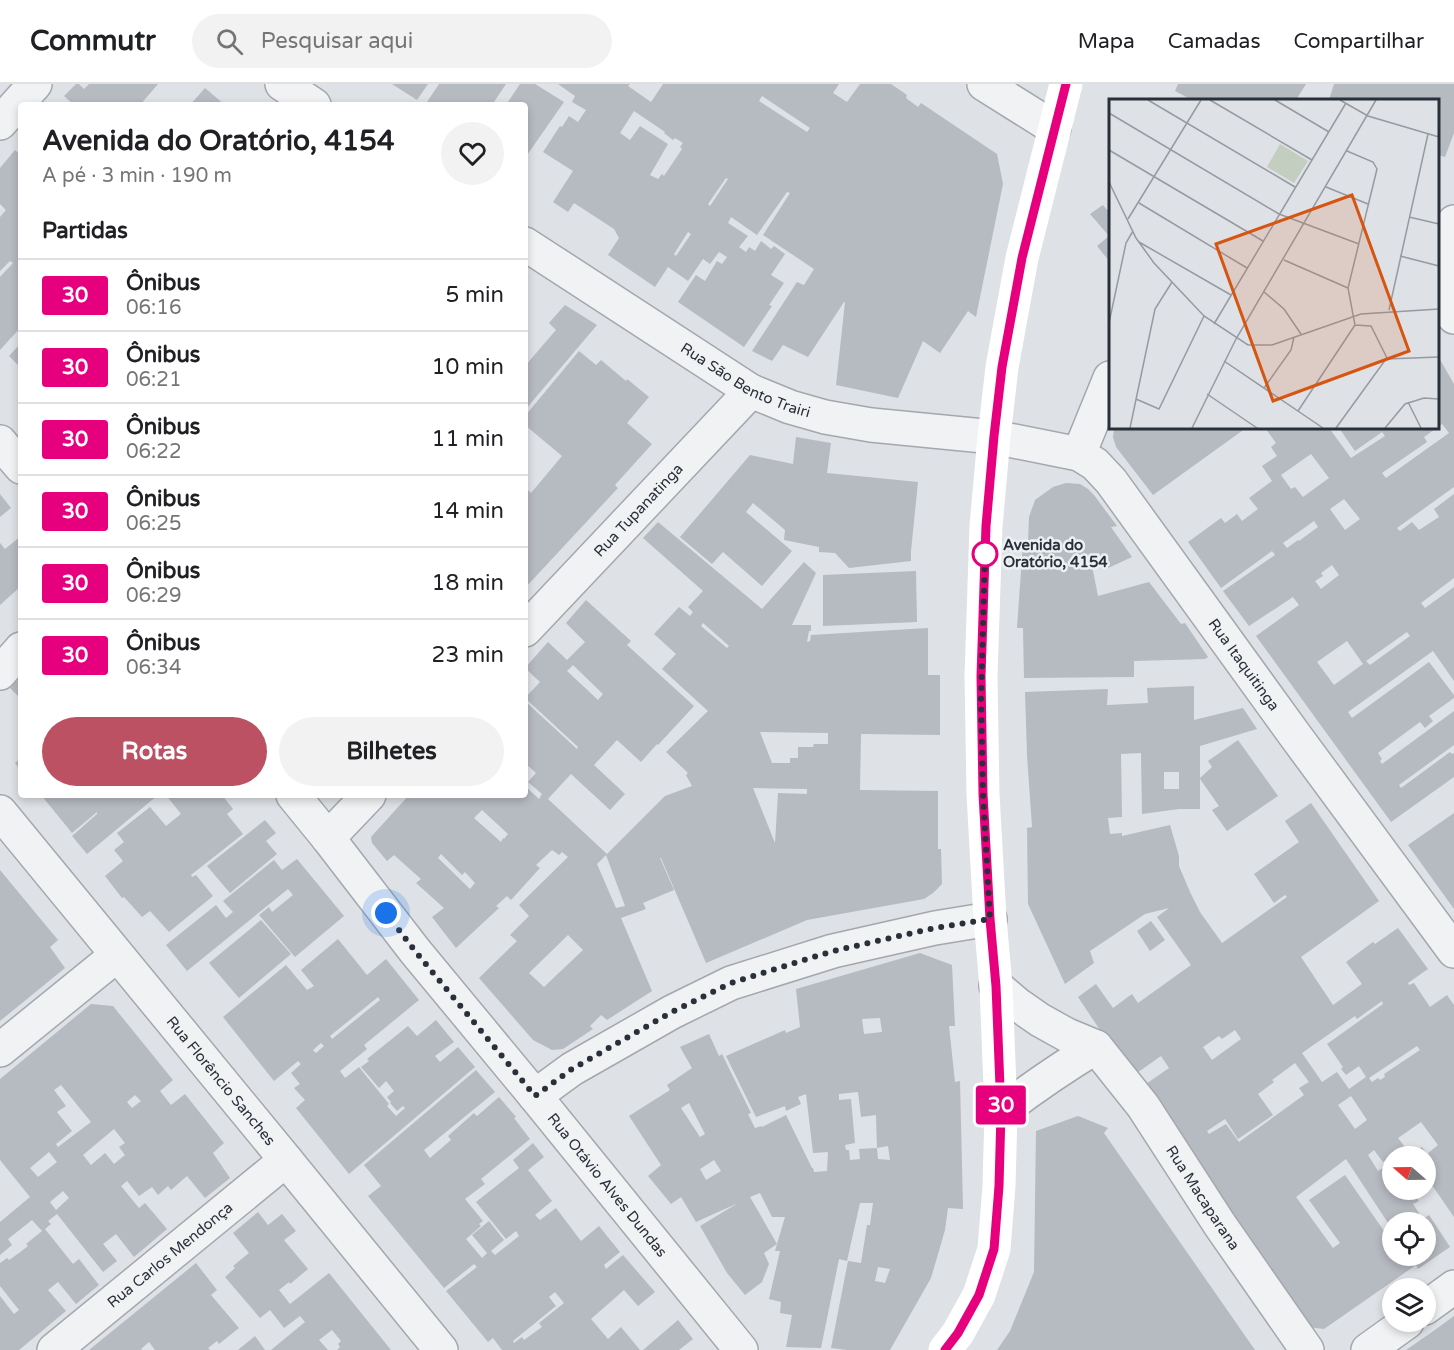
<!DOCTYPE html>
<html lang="pt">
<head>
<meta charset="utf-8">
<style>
  body { margin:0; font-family:"Varela Round",sans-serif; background:#f2f2f2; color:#202124; height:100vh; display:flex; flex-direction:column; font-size:22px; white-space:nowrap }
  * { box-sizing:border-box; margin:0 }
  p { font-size:20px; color:#757577 }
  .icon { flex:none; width:33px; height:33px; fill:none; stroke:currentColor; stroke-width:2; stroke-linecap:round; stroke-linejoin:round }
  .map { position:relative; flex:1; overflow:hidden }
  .panel { position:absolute; left:18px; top:18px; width:510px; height:696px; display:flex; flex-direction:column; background:#fff; border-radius:6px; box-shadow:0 3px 9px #0003 }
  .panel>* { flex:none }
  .badge { padding:0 12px; border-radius:4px; font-size:21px; line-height:39px }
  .needle { width:39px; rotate:290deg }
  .tools { position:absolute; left:1382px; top:1062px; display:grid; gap:12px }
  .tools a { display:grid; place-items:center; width:54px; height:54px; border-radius:50%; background:#fff; box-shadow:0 3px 9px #0003; font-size:30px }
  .you { position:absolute; width:30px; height:30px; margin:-15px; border:4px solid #fff; border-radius:50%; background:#1a73e8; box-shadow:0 0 0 9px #1a73e833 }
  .map>.badge { position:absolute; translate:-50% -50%; box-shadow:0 0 0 3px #fff }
  h2 { padding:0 24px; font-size:22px; line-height:54px }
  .round { display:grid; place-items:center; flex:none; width:63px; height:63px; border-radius:32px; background:#f2f2f2 }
  .summary { display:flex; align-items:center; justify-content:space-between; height:102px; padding:0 24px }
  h1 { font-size:28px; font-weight:700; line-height:45px }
  .cta { display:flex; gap:12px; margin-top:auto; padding:12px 24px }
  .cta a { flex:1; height:69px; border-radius:36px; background:#bc5163; color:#fff; font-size:24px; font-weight:700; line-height:69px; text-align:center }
  .cta a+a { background:#f2f2f2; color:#202124 }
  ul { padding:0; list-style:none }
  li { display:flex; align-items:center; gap:18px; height:72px; padding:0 24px; border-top:2px solid #e0e0e0 }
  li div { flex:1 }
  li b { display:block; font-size:22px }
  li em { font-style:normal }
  li .badge { min-width:66px; font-weight:700; text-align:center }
  header { display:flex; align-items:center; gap:36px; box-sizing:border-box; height:84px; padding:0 30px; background:#fff; border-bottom:2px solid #e0e0e0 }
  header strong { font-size:28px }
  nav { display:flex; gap:33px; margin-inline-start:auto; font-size:21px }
  .search { width:420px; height:54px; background:#f2f2f2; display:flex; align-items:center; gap:15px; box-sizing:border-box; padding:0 21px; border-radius:33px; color:#757577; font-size:22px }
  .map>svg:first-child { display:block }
  .building { fill:#b6bac1; fill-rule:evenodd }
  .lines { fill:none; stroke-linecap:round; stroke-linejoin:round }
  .minor-casing { stroke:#a4a8ae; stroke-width:36 }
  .minor { stroke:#f0f2f4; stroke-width:33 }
  .secondary { stroke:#fff; stroke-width:33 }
  .line-casing { stroke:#fff; stroke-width:14 }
  .line { stroke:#e6007e; stroke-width:9 }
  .walk { stroke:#29303a; stroke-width:6; stroke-dasharray:0 10.8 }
  .stop-dot { fill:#fff; stroke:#e6007e; stroke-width:3 }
  .labels { text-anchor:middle; stroke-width:5; stroke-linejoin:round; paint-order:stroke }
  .street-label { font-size:15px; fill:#29303a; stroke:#edf0f3 }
  .stop-label { font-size:15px; font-weight:bold; fill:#29303a; stroke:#edf0f3; text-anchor:start }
  .inset-road { fill:none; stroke:#969aa1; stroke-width:1.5 }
  .view { fill:#d55511; fill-opacity:0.15; stroke:#d55511; stroke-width:3 }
  .inset-edge { fill:none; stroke:#29303a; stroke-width:3 }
</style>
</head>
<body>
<header>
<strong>Commutr</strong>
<div class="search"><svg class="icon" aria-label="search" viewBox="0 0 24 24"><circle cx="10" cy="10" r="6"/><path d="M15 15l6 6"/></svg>Pesquisar aqui</div>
<nav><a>Mapa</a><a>Camadas</a><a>Compartilhar</a></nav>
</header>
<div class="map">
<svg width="1454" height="1266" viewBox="0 0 1454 1266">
  <rect width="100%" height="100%" fill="#dee1e5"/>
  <!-- building -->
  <path class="building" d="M76,0H79L84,5L89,0H158L140,21H74L64,12Z
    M392,0H428L417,16Z
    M439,0H506L492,21H425Z
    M520,0H535L564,18L525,74V21H506Z
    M558,0H630L628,2L651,18L663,0H839L833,9L847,18L860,0H891L907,11L906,14L918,23L921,19L997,70L1003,100L976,233L968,227L940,269L923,257L898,314L836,301L845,218H844L808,273L783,261L772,277L752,267L797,198L804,201L814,185L763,151L790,109L787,108L757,151L731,133L728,139L748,152L739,163L746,168L749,163L755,167L761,157L771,165L774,162L785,170L771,191L784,199L769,221L772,222L744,263L678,218L696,191L705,197L717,177L722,180L727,173L719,168L710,180L703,175L688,197L668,183L655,203L608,171L619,154L614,145L574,119L568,128L553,118L573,87L543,68L560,42L562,43L569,32L578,38L586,26L572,18L575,12ZM762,12L810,44L807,48L759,17ZM634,27L665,48L664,49L673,56L675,54L683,59L680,63L682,65L664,92L662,90L658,95L650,91L668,60L640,42L630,56L620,49ZM726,94L728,95L710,122L708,120ZM688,148L691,150L676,172L674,170Z
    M1178,0H1306L1296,16H1192L1175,7Z
    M1334,0H1454V49L1445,73L1438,71V16H1329Z
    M205,4L225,21H190Z
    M15,66L21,71V180L19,182L21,183V243L0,266V193L13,179L10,177L0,187V133L6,126L0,120V84Z
    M1103,121L1107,126L1110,123V178L1097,162L1109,152L1090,130Z
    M565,221L597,241L525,326V282L556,246L549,239Z
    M21,259V284L9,272Z
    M579,267L596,281L601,276L626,297L627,295L649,313L627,339L652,360L615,401L618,404L525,504V403L531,409L562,372L525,341V332Z
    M1438,272L1454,300V403L1397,444L1400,447L1412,438L1419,446L1439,433L1434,425L1454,410V494L1421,519L1425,524L1454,503V597L1433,567L1348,628L1352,634L1429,578L1454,611V614L1429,632L1433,637L1425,644L1420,638L1378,669L1382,675L1380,677L1382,680L1454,627V661L1399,701L1401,704L1450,668L1452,670L1454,669V693L1391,738L1256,552L1299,521L1293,513L1249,542L1223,507L1275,471L1272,467L1221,504L1188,458L1221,434L1225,439L1237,430L1242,437L1258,425L1249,414L1272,397L1262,382L1277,372L1271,363L1276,359L1265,344H1329L1351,374L1385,352L1382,348L1355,367L1339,344H1438ZM1442,340L1449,349L1386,394L1382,389L1427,358L1424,353ZM1311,370L1329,394L1303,413L1295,403L1291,405L1281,391ZM1344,415L1360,435L1345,446L1330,425ZM1314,437L1318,443L1299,457L1298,456L1287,464L1283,459ZM1332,481L1339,491L1321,505L1315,497L1323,492L1321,489ZM1407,548L1410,552L1370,581L1366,577ZM1347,557L1363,580L1334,601L1317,578Z
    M1114,344H1246L1153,411L1116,363L1113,353Z
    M796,353L831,359L827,389L918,398L911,467V477L849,484L835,469L819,468V463L784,456L785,446L753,419L746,428L792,467L762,502L723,468L712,480L680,453L750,371L793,380Z
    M1066,399L1080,400L1088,405L1094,411L1117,442L1111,443L1132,473L1106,485L1099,469L1090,472L1098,512L1149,498L1181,540L1185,539L1208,573L1205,575L1134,577V593L1024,594L1023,544H1017L1023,459L1028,458L1029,433L1035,416L1053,403Z
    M0,410L11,424L0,433Z
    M658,438L762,525L804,478L816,489L792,541H811V547H809L807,558L810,557L811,551L928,544V591H940V651L861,650L860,706L938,707V765H941L942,800L933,809L924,815L807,836L706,879L661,774H660L674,806L643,819L646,825L621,834L652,907L607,936L601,931L590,942L593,945L563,965L552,966L533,956L479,894L517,857L510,851L529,832L519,821L568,773L562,768L559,771L552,766L536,781L540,784L511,816L507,812L496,822L499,824L456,864L432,833L444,824L416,799L421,795L394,771L387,777L372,759L371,753L409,711H525V702L539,715L542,710L528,698L536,689L525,679V617L577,665L578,663L525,614L540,598L525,584L548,558L567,576L585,558L566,539L586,516L631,557L627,561L694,622L658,661L657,660L641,678L617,656L594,681L625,710L610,726L571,690L548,715L607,770L597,780L616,824L625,822L606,771L665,712L692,702L686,691L688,689L666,668L708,627L662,585L676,570L654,550L679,523L690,532L693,528L688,523L703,507L643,454ZM703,539L729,562L727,564L701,542ZM573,581L603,610L598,616L567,587ZM760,648L828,649V660H814L813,663H798V674H790V679H772ZM753,704L807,705V710L778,709L775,759ZM482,726L508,750L504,755L503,754L501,758L474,734ZM441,770L462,791L465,788L475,799L470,805L438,774ZM568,851L583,866L544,903L529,889Z
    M21,452V502L0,521V459L5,465Z
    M916,487L917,538L823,542V491Z
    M21,593V615L10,604Z
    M1194,602V636L1243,624L1257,645L1200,662V694L1212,683L1208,677L1238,656L1278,712L1227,747L1212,726L1219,722L1200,695V725H1179L1142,730L1141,669L1121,670L1122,733L1108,734L1110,750L1122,749V752L1170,741L1179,772V782L1190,808L1200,828L1222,859L1287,813L1285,811L1274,819L1254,790L1299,758L1285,737L1311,719L1379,817L1301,873L1333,921L1362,900L1346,878L1373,858L1375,860L1398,844L1428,885L1408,899L1409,901L1414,899L1430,923L1447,911L1454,921V1133L1425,1091V1072H1412L1411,1071L1422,1063L1427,1070L1438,1061L1421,1038L1398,1054L1405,1063L1383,1078L1374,1066L1368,1071L1378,1087L1386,1082L1392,1092V1106H1412L1419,1117L1413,1120L1423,1135L1429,1131L1450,1163L1418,1185L1416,1181L1324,1245L1307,1243L1146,1000L1169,984L1161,972L1127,996L1095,950L1100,946L1078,913L1096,900L1113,924L1132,910L1138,919L1191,881L1157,833L1169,824L1145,830L1090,867L1094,879L1065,900L1028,820L1027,744L1032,743L1027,671L1025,608L1108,605L1107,621L1148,619L1147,604ZM1164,688H1179V705H1164ZM1382,917L1383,920L1327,960L1343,983L1341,985L1346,991L1359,982L1366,993L1349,1005L1337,988L1322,998L1302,969L1355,932L1357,935ZM1235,946L1241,955L1212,976L1203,963L1219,952L1222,955ZM1417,962L1420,966L1384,990L1385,993L1380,996L1378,994L1372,998L1369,994ZM1295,979L1309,998L1299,1004L1304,1011L1239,1058L1226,1040L1209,1050L1207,1047L1225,1035L1238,1055L1273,1031L1258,1010L1274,998L1272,996ZM1351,1012L1367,1036L1355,1045L1338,1021ZM1346,1075L1392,1145V1138H1425V1172H1392V1156L1391,1157L1345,1091L1309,1116L1340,1159L1333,1164L1296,1113Z
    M21,674V687L15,679Z
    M41,711H158L87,770L72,752L97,730V728L72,749Z
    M166,711H222L233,725L227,730L243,750L191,791L192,793L196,791L213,812L169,848L150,827L142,833L124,813L122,814L105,792L123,777L114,766L124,758L117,749L150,723L166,742L181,730Z
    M1454,729V825L1408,761Z
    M265,736L276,749L266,757L277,770L230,809L207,782Z
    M297,775L344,832L295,873L259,831L269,823L272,828L293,811L288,805L187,887L166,861L216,821L226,834L233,828L223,817L274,776L282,786Z
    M0,786L58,856L50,863L65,884L0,937Z
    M261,836L291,870L239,914L209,879Z
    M1151,837L1165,856L1150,867L1137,847Z
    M338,855L367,891L386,875L419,916L364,961L367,965L340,987L345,994L359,983L389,1020L387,1022L396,1032L405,1024L403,1022L397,1027L390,1019L391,1018L387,1013L394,1007L386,997L379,1004L361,983L369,977L367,975L408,942L417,952L436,936L454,958L435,972L440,978L458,963L475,983L349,1090L296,1024L305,1016L294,1004L300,1000L291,989L301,980L298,977L274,997L223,933L286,881L307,906L314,902L301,886ZM378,913L380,916L332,955L330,952ZM321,959L324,962L316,969L313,966Z
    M920,869L952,881L955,942H949L955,998L960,997L963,1125L948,1124L945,1146L931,1194L890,1266H847L831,1264L848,1177L861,1179L867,1141H870L873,1119H860L847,1177L839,1175L821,1264L786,1263L792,1231L780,1229L781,1218L769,1215L780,1167H775L785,1133H772L760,1109L750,1113L777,1160L764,1169L769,1180L762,1198L745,1211L727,1189L700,1142L738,1119L696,1138L681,1113L671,1120L648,1092L661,1081L629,1032L670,1006L667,1001L692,984L680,963L709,950L719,972L722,970L751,1029L748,1030L755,1044L761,1042L762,1043L786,1031L812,1084H813L814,1088L827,1087L828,1068L813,1069L806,1010L798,1013L801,1020L786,1027L785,1022L756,1033L726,972L785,946L786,949L800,943L796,905ZM880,934L882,948L864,950L862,935ZM858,1008L861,1033L876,1031L877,1064L888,1062L890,1076L878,1075L877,1064L859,1065L860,1075L850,1076L849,1066H846L845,1061L855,1059L851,1015L839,1016V1010ZM689,1019L705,1050L700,1053L681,1024ZM714,1076L721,1087L706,1096L700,1085ZM878,1183L890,1185L885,1199L875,1197Z
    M91,920L113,922L173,996L160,1007L171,1021L185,1010L224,1059L213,1069L230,1094L205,1114L187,1092L171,1106L168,1102L158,1111L152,1103L139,1112L127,1097L121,1102L139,1124L145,1119L167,1145L134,1173L116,1150L103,1160L117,1177L103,1188L57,1130L48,1137L51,1140L45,1145L73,1180L79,1175L99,1201L76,1220L58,1198L48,1206L66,1227L19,1266H0V1212L14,1230L19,1226L0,1202V1179L7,1174L9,1176L19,1169L28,1162L26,1160L42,1147L32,1136L8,1155L12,1161L0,1171V1138L30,1113L0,1076V995ZM61,1001L91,1038L58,1063L56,1060L72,1047L57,1028L66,1022L54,1006ZM135,1011L141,1017L132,1024L127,1018ZM114,1045L125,1059L119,1063L125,1071L114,1080L105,1069L91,1081L83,1071ZM49,1068L57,1078L38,1093L30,1084ZM63,1107L69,1114L56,1126L50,1118Z
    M476,986L495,1008L424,1066L430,1074L451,1056L448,1052L474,1029L477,1032L499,1013L516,1033L514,1034L530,1055L481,1095L485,1100L465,1115L483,1137L479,1140L481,1142L466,1155L482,1174L487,1169L472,1151L489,1137L504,1156L491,1167L495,1171L519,1152L516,1147L506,1155L476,1118L519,1084L513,1076L533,1059L544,1073L528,1086L552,1117L535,1131L540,1136L556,1124L581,1157L599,1142L620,1168L604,1181L606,1185L623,1171L655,1208L638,1222L624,1206L591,1235L608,1255L621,1243L640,1266H502L493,1254L488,1258L446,1207L477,1183L474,1180L444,1204L368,1112L381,1102L364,1081ZM555,1208L564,1219L539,1239L542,1243L524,1256L522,1253L514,1259L513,1257L556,1222L549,1213Z
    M1078,1032L1108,1044L1104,1049L1255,1266H997L1010,1247L1034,1188L1036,1047Z
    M258,1128L268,1141L282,1130L296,1147L284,1156L308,1185L290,1200L289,1198L279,1206L290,1220L329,1189L391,1266H337L340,1263L338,1260L341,1257L332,1246L319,1256L328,1266H271L305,1238L300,1232L284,1244L270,1226L260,1234L225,1193L235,1184L233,1182L249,1169L233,1149Z
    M196,1179L217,1206L211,1211L239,1244L219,1260L217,1257L208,1264L210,1266H155L149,1258L141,1265L142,1266H89Z
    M1454,1232V1266H1406L1432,1248Z
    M678,1236L693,1255L679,1266H643Z
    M255,1252L265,1266H238Z"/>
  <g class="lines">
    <defs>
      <g id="minor">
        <path d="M282,0L314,21"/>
        <path d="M984,0L1054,44"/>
        <path d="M0,39L35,0"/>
        <path d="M1454,138C1447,171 1445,200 1454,233"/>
        <path id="s1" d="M525,160L751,307L790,323L825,333L871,341L994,353L1079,370L1095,380L1111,397L1294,650L1454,867"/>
        <path d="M0,358L21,383"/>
        <path d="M1079,370L1110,294"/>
        <path id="s2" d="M525,546L751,307"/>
        <path d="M0,589L21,565"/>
        <path id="s3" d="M293,711L328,754L415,867L535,1012L741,1266"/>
        <path id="s4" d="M0,728L286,1076L441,1266"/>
        <path d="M328,754L369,711"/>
        <path id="s5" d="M996,902L1017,920L1040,936L1067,951L1096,963L1143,1022L1220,1141L1307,1266"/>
        <path d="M0,966L117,871"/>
        <path d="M535,1012L572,985L672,928L731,899L833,867L935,844L990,835"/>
        <path d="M1001,1028C1032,1004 1063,983 1096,963"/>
        <path d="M1425,1224L1454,1203"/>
        <path id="s6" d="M54,1266L286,1076"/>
        <path d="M1368,1266L1407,1238"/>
      </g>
    </defs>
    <!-- minor casing -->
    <use href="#minor" class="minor-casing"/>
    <!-- minor -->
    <use href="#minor" class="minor"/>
    <!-- secondary -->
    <path class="secondary" d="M945,1266L958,1249L979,1211L994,1165L999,1102L1001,1028L996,902L990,835L983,710L981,592L986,442L994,353L1002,283L1022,174L1066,0"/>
  </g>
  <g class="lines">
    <defs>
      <path id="line" d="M945,1266L958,1249L979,1211L994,1165L999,1102L1001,1028L996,902L990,835L983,710L981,592L986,442L994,352L1002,283L1022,174L1066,0"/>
    </defs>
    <!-- line casing -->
    <use href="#line" class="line-casing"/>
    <!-- line -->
    <use href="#line" class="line"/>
    <!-- walk -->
    <path class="walk" d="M386,829L415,867L535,1012L572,985L672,928L731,899L833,867L935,844L990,835L983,710L981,615L985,470"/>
  </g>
  <!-- markers -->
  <circle class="stop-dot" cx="985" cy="470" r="12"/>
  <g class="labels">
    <!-- street labels -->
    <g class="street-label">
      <text dy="5" stroke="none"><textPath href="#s1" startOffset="260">Rua São Bento Trairi</textPath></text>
      <text dy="5" stroke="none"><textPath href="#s2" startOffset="165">Rua Tupanatinga</textPath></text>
      <text dy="5" stroke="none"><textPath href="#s1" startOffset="874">Rua Itaquitinga</textPath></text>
      <text dy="5" stroke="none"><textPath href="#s4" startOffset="348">Rua Florêncio Sanches</textPath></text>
      <text dy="5" stroke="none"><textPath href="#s3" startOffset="501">Rua Otávio Alves Dundas</textPath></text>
      <text dy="5" stroke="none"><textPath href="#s5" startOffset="303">Rua Macaparana</textPath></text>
      <text dy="5" stroke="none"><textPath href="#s6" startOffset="150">Rua Carlos Mendonça</textPath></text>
    </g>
    <!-- stop labels -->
    <g class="stop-label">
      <text x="1003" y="466">Avenida do<tspan x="1003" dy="17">Oratório, 4154</tspan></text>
    </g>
  </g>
  <!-- overview -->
  <g transform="translate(1109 15)">
    <rect width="330" height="330" fill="#dee1e5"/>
    <path d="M171,45L199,62L185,84L158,68Z" fill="#c4cec0"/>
    <path class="inset-road" d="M39,1L186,88M101,1L203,61M166,1L220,33M231,1L259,17L330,38M0,14L170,115L250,145M0,51L154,142M0,83L27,139L45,164L95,217L139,246H163L252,215L330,210M217,88L259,105M30,104L138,169M300,118L330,125M19,120L92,1M30,143L122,196M291,157L330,167M175,161L239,189M155,193L175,210L192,235M280,211L319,35M0,224L17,144L24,132M105,225L237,4M246,226L262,227L278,259M115,262L214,329M155,289L182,251L185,238M98,295L148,329M27,300L50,310L95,217M299,303L312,329M189,312L246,226L239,189L268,70L264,63L238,52M21,329L46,210L63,183M83,329L127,240L267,1M227,329L277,260L330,258M276,329L296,305L315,299L330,300"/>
    <path class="view" d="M243,96L300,252L164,302L107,145Z"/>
    <rect width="330" height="330" class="inset-edge"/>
  </g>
</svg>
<div class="tools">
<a><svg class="needle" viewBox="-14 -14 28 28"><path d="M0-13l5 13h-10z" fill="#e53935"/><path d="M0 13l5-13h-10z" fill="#757577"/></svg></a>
<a><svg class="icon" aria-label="locate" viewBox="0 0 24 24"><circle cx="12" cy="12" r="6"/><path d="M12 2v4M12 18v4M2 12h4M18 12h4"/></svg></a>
<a><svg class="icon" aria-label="layers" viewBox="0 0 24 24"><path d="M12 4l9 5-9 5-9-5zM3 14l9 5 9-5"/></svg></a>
</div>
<div class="you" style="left:386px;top:829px"></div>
<b class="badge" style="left:1001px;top:1021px;background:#e6007e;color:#fff">30</b>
<section class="panel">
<div class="summary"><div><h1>Avenida do Oratório, 4154</h1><p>A pé · 3 min · 190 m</p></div><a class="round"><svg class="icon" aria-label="heart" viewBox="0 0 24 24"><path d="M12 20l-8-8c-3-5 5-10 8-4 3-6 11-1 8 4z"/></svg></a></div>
<h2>Partidas</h2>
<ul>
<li><span class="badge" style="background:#e6007e;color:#fff">30</span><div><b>Ônibus</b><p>06:16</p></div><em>5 min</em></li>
<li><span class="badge" style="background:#e6007e;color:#fff">30</span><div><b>Ônibus</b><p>06:21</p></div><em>10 min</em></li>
<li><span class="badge" style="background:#e6007e;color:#fff">30</span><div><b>Ônibus</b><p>06:22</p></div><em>11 min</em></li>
<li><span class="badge" style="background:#e6007e;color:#fff">30</span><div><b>Ônibus</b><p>06:25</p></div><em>14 min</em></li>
<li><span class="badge" style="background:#e6007e;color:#fff">30</span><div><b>Ônibus</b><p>06:29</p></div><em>18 min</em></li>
<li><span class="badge" style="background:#e6007e;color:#fff">30</span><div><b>Ônibus</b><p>06:34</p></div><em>23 min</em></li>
</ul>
<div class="cta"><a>Rotas</a><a>Bilhetes</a></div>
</section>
</div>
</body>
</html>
